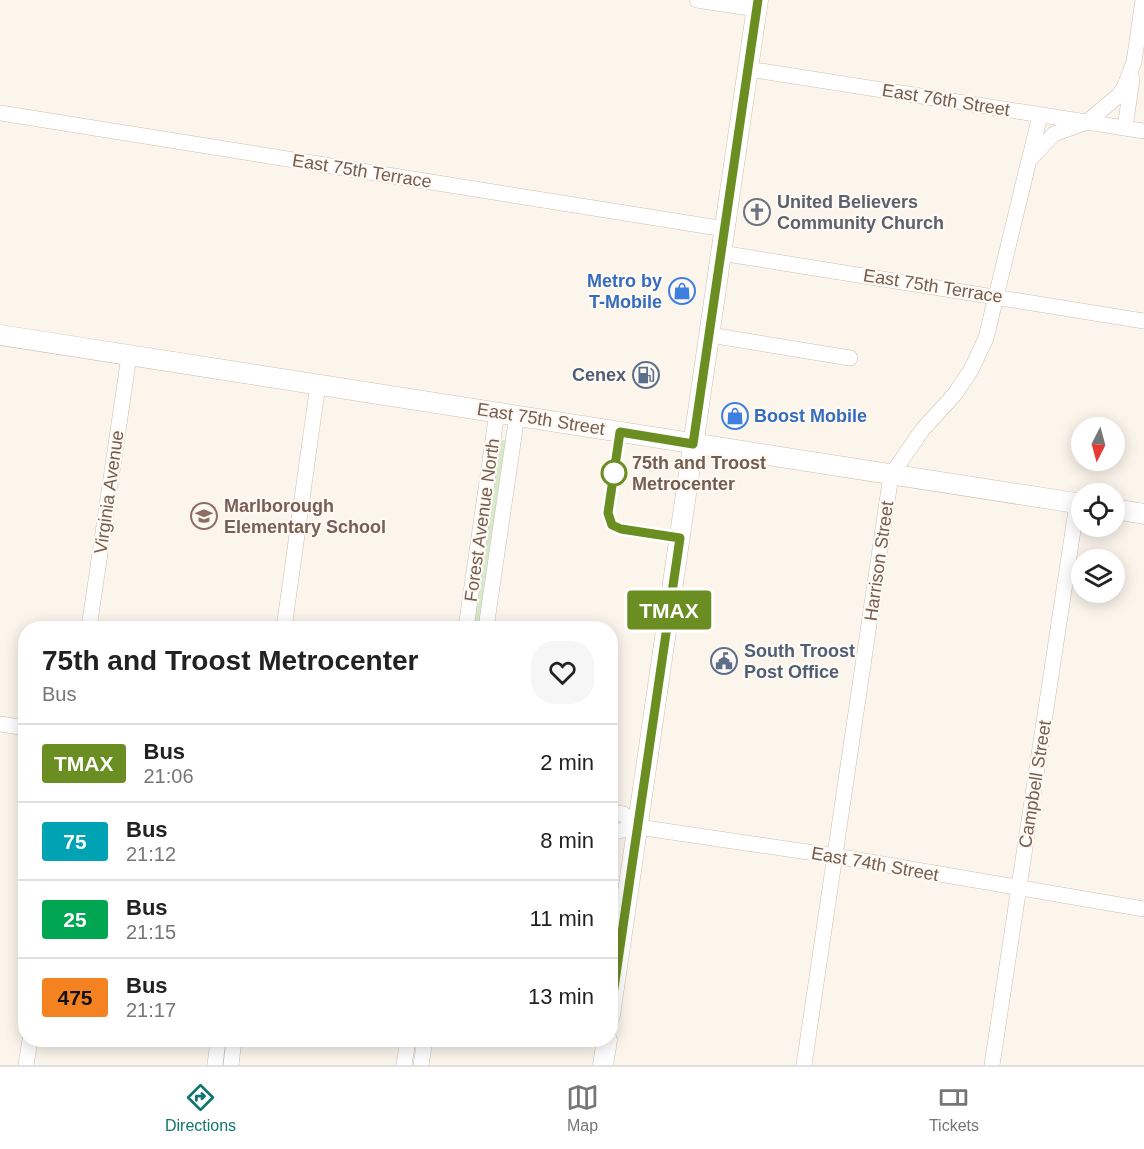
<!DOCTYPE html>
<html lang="en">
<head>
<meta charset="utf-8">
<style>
  body { margin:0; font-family:Arial,sans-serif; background:#f6f6f6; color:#222; height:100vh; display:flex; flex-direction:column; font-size:22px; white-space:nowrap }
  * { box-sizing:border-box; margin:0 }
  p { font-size:20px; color:#767676 }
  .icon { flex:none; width:33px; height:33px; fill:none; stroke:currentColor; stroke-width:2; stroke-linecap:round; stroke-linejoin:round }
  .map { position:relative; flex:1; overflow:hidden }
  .panel { position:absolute; left:18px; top:621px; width:600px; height:426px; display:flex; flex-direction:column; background:#fff; border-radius:24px; box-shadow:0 3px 15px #0003 }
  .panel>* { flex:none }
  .badge { padding:0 12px; border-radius:4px; font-size:21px; line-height:39px }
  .needle { width:39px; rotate:186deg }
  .controls { position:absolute; left:1071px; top:417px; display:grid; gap:12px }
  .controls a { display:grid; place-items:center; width:54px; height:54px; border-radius:50%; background:#fff; box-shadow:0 3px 15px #0003; font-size:30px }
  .map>.badge { position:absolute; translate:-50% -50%; box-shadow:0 0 0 3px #fff }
  .round { display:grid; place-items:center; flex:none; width:63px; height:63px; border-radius:24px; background:#f6f6f6 }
  .overview { display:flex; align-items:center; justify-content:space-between; height:102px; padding:0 24px }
  h1 { font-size:28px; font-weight:700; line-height:45px }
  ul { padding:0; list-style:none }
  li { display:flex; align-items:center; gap:18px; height:78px; padding:0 24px; border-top:2px solid #e0e0e0 }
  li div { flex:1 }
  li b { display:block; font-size:22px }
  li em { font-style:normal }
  li .badge { min-width:66px; font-weight:700; text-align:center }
  .tabs { display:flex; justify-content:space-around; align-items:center; height:84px; border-top:2px solid #e0e0e0; background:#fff; font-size:16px; color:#767676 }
  .tabs a { display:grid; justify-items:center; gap:3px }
  .tabs .current { color:#0f766e }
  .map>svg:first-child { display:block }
  .green { fill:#d7e9cb }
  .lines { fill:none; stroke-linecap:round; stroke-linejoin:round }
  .street-casing { stroke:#cdbeb2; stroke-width:16 }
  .secondary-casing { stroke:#cfbeb0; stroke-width:21 }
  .street { stroke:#fff; stroke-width:15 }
  .secondary { stroke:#fff; stroke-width:20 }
  .line-casing { stroke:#fff; stroke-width:14 }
  .line { stroke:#6b8e23; stroke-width:9 }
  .stop-dot { fill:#fff; stroke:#6b8e23; stroke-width:3 }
  .labels { text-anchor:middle; stroke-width:4.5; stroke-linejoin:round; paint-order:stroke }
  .street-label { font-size:18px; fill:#755d50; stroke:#fef9f3 }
  .worship-label { font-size:18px; font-weight:bold; fill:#5b616d; stroke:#fef9f3; text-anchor:start }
  .shop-label { font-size:18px; font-weight:bold; fill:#366cbe; stroke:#fef9f3; text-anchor:end }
  .service-label { font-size:18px; font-weight:bold; fill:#4e5e75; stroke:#fef9f3; text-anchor:end }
  .stop-label { font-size:18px; font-weight:bold; fill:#755d50; stroke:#fef9f3; text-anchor:start }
  .education-label { font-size:18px; font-weight:bold; fill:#785e54; stroke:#fef9f3; text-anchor:start }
</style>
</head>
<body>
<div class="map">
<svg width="1144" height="1065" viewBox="0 0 1144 1065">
  <rect width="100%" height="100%" fill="#fbf5ec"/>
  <!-- green -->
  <path class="green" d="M501,440H505L507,445L481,628H471L498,443Z"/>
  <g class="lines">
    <defs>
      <path id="street" d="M697,0L756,9
        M748,69L1144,131
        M0,113L725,229
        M1125,128L1132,79
        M1030,157L1040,115
        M721,253L1144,321
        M710,335L850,358
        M89,628L129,356
        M284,628L318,384
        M466,628L497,412
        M486,628L517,415
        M0,724L26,728
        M610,812L623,814L638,827L835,856L1144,909
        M610,830L619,831L638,827
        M26,1065L30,1040
        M215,1065L218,1040
        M231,1065L234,1040
        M404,1065L408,1040
        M421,1065L425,1040
        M804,1065L891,475L923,429L955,394L971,370L986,338L1029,160L1054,134L1087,122L1118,96L1124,88L1134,62L1143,0
        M992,1065L1077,504"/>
      <path id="secondary" d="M0,335L1082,504
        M1114,509L1144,514
        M610,1015L758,0
        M603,1065L607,1040"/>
    </defs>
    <!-- street casing -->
    <use href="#street" class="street-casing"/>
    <!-- secondary casing -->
    <use href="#secondary" class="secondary-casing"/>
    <!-- street -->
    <use href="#street" class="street"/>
    <!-- secondary -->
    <use href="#secondary" class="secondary"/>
  </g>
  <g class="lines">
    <defs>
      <path id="line" d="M610,1015L680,538L621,529L612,525L608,513L620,432L693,444L758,0"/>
    </defs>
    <!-- line casing -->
    <use href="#line" class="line-casing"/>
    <!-- line -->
    <use href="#line" class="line"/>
  </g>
  <!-- icons -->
  <defs>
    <symbol id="church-ring" viewBox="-11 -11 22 22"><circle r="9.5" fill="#fef9f3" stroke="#6b7280" stroke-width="1.5"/><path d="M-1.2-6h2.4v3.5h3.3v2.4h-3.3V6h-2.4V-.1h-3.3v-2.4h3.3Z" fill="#6b7280"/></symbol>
    <symbol id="shop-ring" viewBox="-11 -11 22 22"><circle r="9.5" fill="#fef9f3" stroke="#3f7fe0" stroke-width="1.5"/><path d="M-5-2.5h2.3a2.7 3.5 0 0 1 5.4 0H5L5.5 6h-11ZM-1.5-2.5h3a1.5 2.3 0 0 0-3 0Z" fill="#3f7fe0"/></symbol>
    <symbol id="fuel-ring" viewBox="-11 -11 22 22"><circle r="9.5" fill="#fef9f3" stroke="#5c6f8a" stroke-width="1.5"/><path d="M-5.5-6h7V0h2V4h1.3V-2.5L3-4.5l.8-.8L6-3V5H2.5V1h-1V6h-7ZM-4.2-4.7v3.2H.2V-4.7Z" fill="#5c6f8a"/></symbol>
    <symbol id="school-ring" viewBox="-11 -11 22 22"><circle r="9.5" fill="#fef9f3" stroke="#8d6e63" stroke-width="1.5"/><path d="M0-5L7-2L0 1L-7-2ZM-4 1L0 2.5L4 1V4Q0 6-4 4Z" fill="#8d6e63"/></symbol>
    <symbol id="civic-ring" viewBox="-11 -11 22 22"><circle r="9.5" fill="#fef9f3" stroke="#5c6f8a" stroke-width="1.5"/><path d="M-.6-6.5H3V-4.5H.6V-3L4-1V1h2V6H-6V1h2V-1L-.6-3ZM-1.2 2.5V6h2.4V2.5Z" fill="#5c6f8a"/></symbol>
  </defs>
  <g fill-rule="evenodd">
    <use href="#church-ring" x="742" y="197" width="30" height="30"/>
    <use href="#shop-ring" x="667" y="276" width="30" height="30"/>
    <use href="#fuel-ring" x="631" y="360" width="30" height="30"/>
    <use href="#shop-ring" x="720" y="401" width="30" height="30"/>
    <use href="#school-ring" x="189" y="501" width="30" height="30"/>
    <use href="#civic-ring" x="709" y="646" width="30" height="30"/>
  </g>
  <!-- markers -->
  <circle class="stop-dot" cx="614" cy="473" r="12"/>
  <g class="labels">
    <!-- street labels -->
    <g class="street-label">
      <text transform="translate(946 100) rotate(9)" y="6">East 76th Street</text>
      <text transform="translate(362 171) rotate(9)" y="6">East 75th Terrace</text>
      <text transform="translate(933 286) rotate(9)" y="6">East 75th Terrace</text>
      <text transform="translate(541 419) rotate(9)" y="6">East 75th Street</text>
      <text transform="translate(109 492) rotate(-82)" y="6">Virginia Avenue</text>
      <text transform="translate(482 520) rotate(-82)" y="6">Forest Avenue North</text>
      <text transform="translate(879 561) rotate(-82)" y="6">Harrison Street</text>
      <text transform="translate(1035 784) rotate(-81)" y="6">Campbell Street</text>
      <text transform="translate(875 864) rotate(10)" y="6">East 74th Street</text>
    </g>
    <!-- worship labels -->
    <g class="worship-label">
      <text x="777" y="208">United Believers<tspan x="777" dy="21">Community Church</tspan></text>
    </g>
    <!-- shop labels -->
    <g class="shop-label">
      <text x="662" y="287">Metro by<tspan x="662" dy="21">T-Mobile</tspan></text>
      <text x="754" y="422" text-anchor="start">Boost Mobile</text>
    </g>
    <!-- service labels -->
    <g class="service-label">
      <text x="626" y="381">Cenex</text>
      <text x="744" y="657" text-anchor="start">South Troost<tspan x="744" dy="21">Post Office</tspan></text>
    </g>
    <!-- stop labels -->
    <g class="stop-label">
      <text x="632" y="469">75th and Troost<tspan x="632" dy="21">Metrocenter</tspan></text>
    </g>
    <!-- education labels -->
    <g class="education-label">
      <text x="224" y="512">Marlborough<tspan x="224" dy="21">Elementary School</tspan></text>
    </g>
  </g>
</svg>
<div class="controls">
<a><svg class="needle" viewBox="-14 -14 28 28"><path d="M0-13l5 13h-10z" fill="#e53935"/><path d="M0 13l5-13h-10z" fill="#767676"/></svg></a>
<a><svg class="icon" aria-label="locate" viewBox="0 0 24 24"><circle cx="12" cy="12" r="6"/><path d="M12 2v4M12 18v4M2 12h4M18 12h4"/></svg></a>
<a><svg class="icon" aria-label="layers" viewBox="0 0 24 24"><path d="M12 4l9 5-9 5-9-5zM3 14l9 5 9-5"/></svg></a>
</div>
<b class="badge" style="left:669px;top:610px;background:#6b8e23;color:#fff">TMAX</b>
<section class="panel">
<div class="overview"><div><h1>75th and Troost Metrocenter</h1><p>Bus</p></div><a class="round"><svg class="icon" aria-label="heart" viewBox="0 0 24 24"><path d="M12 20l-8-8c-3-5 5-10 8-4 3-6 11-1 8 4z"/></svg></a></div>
<ul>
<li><span class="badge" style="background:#6b8e23;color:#fff">TMAX</span><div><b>Bus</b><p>21:06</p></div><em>2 min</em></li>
<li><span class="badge" style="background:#00a3b4;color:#fff">75</span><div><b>Bus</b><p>21:12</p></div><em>8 min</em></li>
<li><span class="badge" style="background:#00a651;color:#fff">25</span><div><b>Bus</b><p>21:15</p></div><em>11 min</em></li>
<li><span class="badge" style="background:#f58220;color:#111">475</span><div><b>Bus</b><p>21:17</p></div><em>13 min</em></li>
</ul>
</section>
</div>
<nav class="tabs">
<a class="current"><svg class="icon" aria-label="directions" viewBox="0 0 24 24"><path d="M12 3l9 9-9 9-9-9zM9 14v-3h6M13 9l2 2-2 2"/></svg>Directions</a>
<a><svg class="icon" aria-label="map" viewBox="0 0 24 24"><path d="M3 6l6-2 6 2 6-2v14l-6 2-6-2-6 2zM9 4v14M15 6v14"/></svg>Map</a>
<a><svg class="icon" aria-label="tickets" viewBox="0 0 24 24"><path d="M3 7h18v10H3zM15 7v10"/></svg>Tickets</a>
</nav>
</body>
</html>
